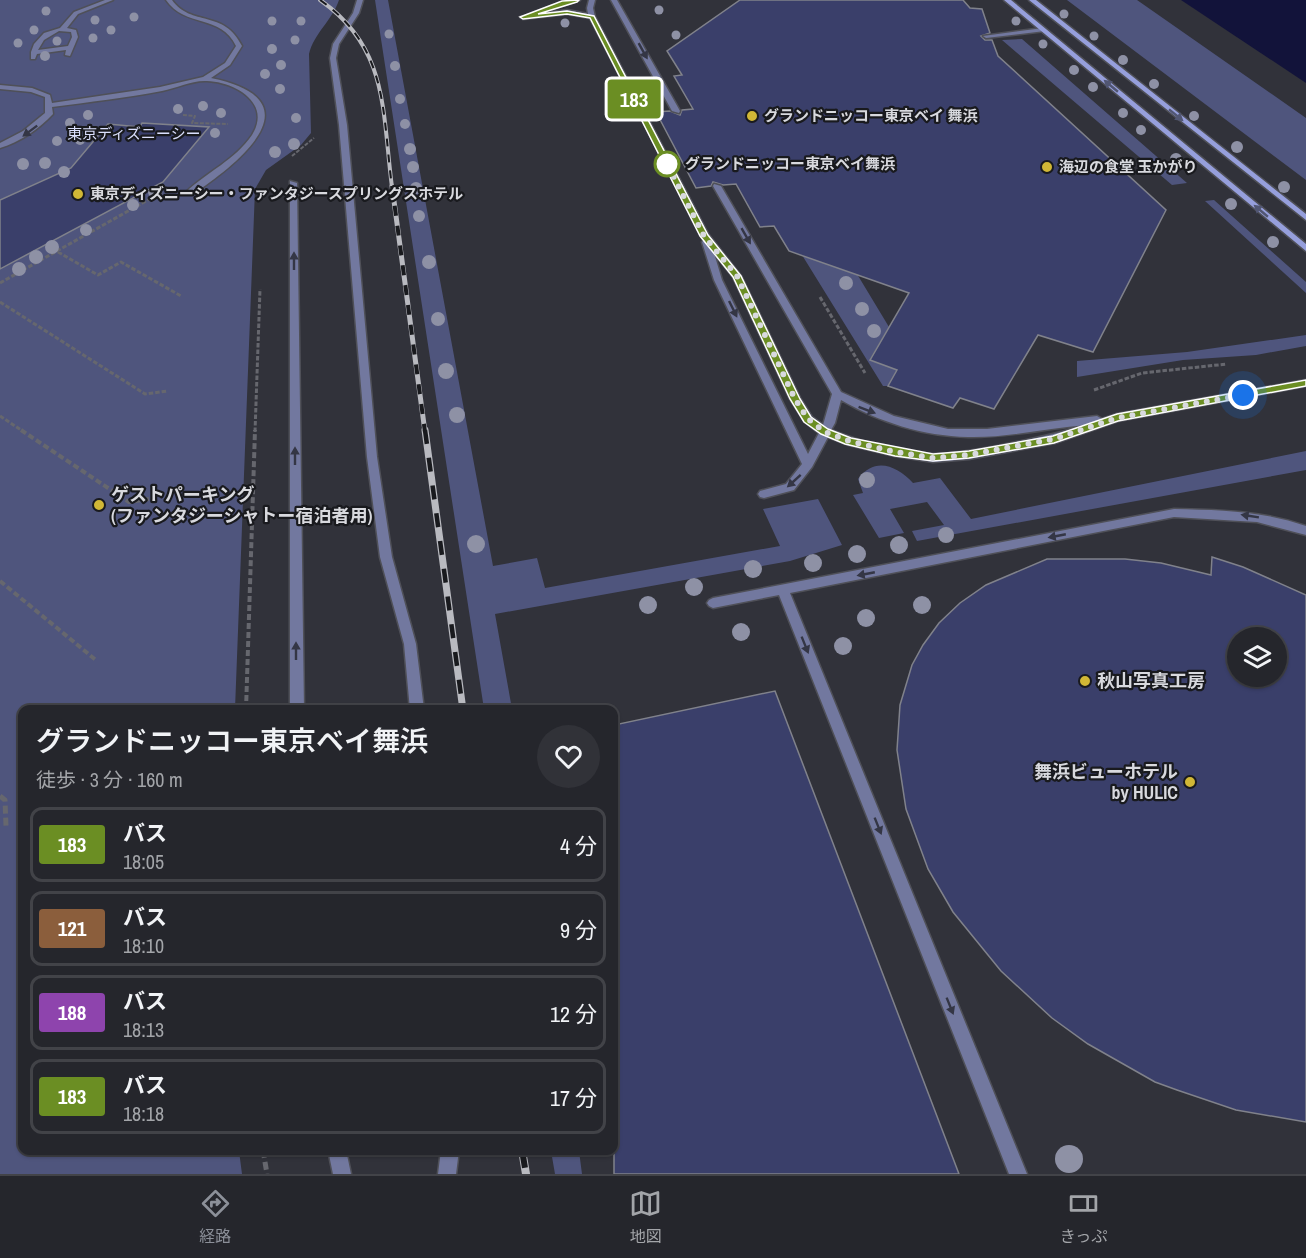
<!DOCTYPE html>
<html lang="ja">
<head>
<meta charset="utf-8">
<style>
  body { margin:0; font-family:"Archivo Narrow","Noto Sans JP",sans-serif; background:#313238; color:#f1f3f6; height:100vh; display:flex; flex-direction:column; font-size:22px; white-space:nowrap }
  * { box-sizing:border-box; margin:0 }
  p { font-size:20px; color:#a3a5a9 }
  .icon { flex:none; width:33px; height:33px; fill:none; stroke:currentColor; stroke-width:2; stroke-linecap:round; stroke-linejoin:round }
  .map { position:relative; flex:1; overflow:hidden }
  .panel { position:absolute; left:18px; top:705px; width:600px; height:450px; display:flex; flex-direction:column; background:#25262c; border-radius:12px; box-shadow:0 2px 4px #0004,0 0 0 2px #424348 }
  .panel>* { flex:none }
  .badge { padding:0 12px; border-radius:4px; font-size:21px; line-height:39px }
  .controls { position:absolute; left:1227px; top:627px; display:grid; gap:12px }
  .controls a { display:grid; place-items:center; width:60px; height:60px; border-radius:50%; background:#25262c; box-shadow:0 2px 4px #0004,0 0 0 2px #424348; font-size:30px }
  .you { position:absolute; width:30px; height:30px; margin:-15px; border:4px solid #fff; border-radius:50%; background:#1a73e8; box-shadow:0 0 0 9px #1a73e833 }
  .map>.badge { position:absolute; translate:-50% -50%; box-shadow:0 0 0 3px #fff }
  .round { display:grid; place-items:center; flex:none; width:63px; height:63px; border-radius:32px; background:#313238 }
  .summary { display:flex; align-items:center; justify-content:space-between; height:102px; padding:0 18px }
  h1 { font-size:28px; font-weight:600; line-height:45px }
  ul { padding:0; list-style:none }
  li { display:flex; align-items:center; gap:18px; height:75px; margin:0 12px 9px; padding:0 6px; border:3px solid #424348; border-radius:12px }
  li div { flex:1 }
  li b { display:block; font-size:22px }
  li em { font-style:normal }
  li .badge { min-width:66px; font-weight:700; text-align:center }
  .tabs { display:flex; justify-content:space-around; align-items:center; height:84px; border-top:2px solid #424348; background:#25262c; font-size:16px; color:#a3a5a9 }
  .tabs a { display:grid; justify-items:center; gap:3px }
  .tabs .active { color:#8c9099 }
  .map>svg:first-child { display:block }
  .green { fill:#4f557d }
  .water { fill:#12133a }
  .building { fill:#3a3f6a; stroke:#80828b; stroke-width:1.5; fill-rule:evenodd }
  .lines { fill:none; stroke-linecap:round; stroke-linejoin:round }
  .lane-casing { stroke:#4f5058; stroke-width:3 }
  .secondary-casing { stroke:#4f5058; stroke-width:3 }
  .path-far3 { stroke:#66676e; stroke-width:2; stroke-dasharray:4 1.5; stroke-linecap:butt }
  .path-far2 { stroke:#66676e; stroke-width:3; stroke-dasharray:4.5 2; stroke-linecap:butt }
  .path-far1 { stroke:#66676e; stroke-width:4; stroke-dasharray:6 3; stroke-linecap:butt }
  .path { stroke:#66676e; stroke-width:5; stroke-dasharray:8 4; stroke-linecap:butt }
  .lane { fill:#72789f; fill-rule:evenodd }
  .secondary { fill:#969fdc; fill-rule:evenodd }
  .rail-far3-casing { stroke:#b9bac0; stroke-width:4 }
  .rail-far2-casing { stroke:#b9bac0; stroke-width:5 }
  .rail-far1-casing { stroke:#b9bac0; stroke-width:7 }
  .rail-casing { stroke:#b9bac0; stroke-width:8 }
  .rail-far3 { stroke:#191a1e; stroke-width:2; stroke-dasharray:8; stroke-linecap:butt }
  .rail-far2 { stroke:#191a1e; stroke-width:4; stroke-dasharray:10; stroke-linecap:butt }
  .rail-far1 { stroke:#191a1e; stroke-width:4.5; stroke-dasharray:14; stroke-linecap:butt }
  .rail { stroke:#191a1e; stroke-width:6; stroke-dasharray:18; stroke-linecap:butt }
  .tree { fill:#8e91a5 }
  .oneway { fill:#343645 }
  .oneway2 { fill:#515673 }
  .line { fill:#6b8e23; stroke:#fff; stroke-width:1.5 }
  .walk { stroke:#d8d9de; stroke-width:6; stroke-dasharray:0 10.8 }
  .poi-dot { fill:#d1b736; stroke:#191a1e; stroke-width:2 }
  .stop-dot { fill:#fff; stroke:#6b8e23; stroke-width:3 }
  .labels { text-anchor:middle; stroke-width:4.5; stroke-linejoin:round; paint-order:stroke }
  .far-poi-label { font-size:15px; font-weight:bold; fill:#d8d9de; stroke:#191a1e; text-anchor:start }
  .far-park-label { font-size:15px; fill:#dadffd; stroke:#191a1e }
  .far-stop-label { font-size:15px; font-weight:bold; fill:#d8d9de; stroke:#191a1e; text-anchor:start }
  .poi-label { font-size:18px; font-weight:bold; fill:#d8d9de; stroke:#191a1e; text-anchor:start }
</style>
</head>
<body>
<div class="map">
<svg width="1306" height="1174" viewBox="0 0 1306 1174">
  <rect width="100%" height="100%" fill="#31323a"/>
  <!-- green -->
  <path class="green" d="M0,0H339C332,21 314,33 309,54L311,133L301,145L266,170L255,189L235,709L22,710V1150L239,1151L242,1174H0Z
    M375,0H388L493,566L537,558L545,588L780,546L763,509L818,499L842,545L790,561L495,614L512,709H484Z
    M1067,0H1137L1306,118V180Z
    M1022,39L1187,183L1172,185L1002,40Z
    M1214,200L1306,282V293L1205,201Z
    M802,255L857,274L889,327L870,359L897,370L888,386H883Z
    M1306,335V346L1256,355L1183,360L1077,377V361L1187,352Z
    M1306,451V470L917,541L912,531L944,525L927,502L890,509L904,533L879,538L853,495L863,493L858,479C875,456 897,466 913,483L940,478L971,519Z
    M551,1151H579L582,1174H555Z"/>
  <!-- water -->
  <path class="water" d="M1181,0H1306V83Z"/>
  <!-- building -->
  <path class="building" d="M740,0H963L970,8L982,9L990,33L981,36L985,40H992L998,56L1166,210L1093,352L1038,335L994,409L960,398L953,408L888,386L897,370L870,360L909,293L789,251L774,226L760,227L736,184L723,185L713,182L711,186L696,188L656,112L670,111L680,115L682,110L693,109L674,76L682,75L667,51Z
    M142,123L209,127L163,182L0,269V200L71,168L108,124L140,127Z
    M1212,557L1243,567L1306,595V1122L1236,1110L1177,1090L1155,1082L1088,1044L1052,1018L1001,971L953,912L928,869L906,809L897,750L900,705L912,665L923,645L939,623L960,603L986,585L1047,559H1125L1161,563L1211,575ZM1238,638H1276V676H1238Z
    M775,691L959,1174H614V725Z"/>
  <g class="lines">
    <defs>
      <path id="lane" d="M105,0H113L78,14L67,28L76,30L78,37L70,56L65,55L66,50L37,54L35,59H31V52L34,44L44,33L60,28L74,12ZM59,31L71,32L72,37L68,46L38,50L44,40Z
        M166,0H172C191,27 224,9 242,46L230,65L211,78C317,100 242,161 193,194L186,192C207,172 235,160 252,135C272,103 235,82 207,81C192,80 177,88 162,91C126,98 89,102 52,107L53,114C39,129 20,142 0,148V143L23,131L45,113V97L31,92L0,89V85L32,88L50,95L52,103L160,87L203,77L225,63L236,46C221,14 185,28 166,0Z
        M357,0H363L359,13L339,44L336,58L347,125L377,457L392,557L416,644L424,710H410L404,644L380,557L367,457L339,125L330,58L333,44L353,13Z
        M571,0H580L546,11L541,10Z
        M589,0H595L593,8L595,17L708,234L741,276L800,398L812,417L823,425L832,394L713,186L714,184L721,186L841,392L894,416L948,429H987L1097,416L1102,419L1117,414L1306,380V386L1118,421L1055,443L969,459L933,462L895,456L849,445L828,437L812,467L794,490L764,498L760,497L758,494L760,491L786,484L802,464L714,280L702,242L704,240L590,18L567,14L523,19L520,17L567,10L588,14L587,8ZM714,253L733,277L790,399L804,421L819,433L808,454L722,280ZM841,400C879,422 923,436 968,437C1007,438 1047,428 1087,425C1057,434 1028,440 998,446C977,450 955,454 934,454C902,454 861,442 831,430L835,423Z
        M611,0H617L680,111L679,113L672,111Z
        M1043,28L1046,30L1045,31L986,38L983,36Z
        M290,181L297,183L304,710H290Z
        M1174,509C1219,510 1263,511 1306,526V535L1257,522L1174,517L790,593L1027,1174H1009L779,595L713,608L709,606L707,603L709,600L713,598Z
        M328,1150H346L351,1174H333Z
        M441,1150H459L456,1174H438Z"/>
      <path id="secondary" d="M1004,0H1011L1306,244V251Z
        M1029,0H1036L1306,214V220Z"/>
    </defs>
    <!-- lane casing -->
    <use href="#lane" class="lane-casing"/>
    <!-- secondary casing -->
    <use href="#secondary" class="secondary-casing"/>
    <!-- path-far3 -->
    <path class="path-far3" d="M183,115L195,116L192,123L228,124
      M292,156L314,138"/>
    <!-- path-far2 -->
    <path class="path-far2" d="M58,252L98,275L121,262L181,296
      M0,283L162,192
      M820,297L865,373
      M0,302L145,394L168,391
      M1094,390L1142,373L1227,364
      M0,416L24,432
      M255,432L260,289"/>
    <!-- path-far1 -->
    <path class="path-far1" d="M21,430L129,502L155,498
      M0,581L97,661
      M246,710L255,430"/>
    <!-- path -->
    <path class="path" d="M0,796L5,800L6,826
      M263,1150L267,1174"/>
    <!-- lane -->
    <use href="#lane" class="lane"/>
    <!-- secondary -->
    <use href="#secondary" class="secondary"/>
    <defs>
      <path id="rail-far3" d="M320,0C389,48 382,112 392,187"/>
      <path id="rail-far2" d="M392,186L425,432"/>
      <path id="rail-far1" d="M425,430L463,710"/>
      <path id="rail" d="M522,1150L526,1174"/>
    </defs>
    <!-- rail-far3 casing -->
    <use href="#rail-far3" class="rail-far3-casing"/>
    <!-- rail-far2 casing -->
    <use href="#rail-far2" class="rail-far2-casing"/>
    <!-- rail-far1 casing -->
    <use href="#rail-far1" class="rail-far1-casing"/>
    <!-- rail casing -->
    <use href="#rail" class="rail-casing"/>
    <!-- rail-far3 -->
    <use href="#rail-far3" class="rail-far3"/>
    <!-- rail-far2 -->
    <use href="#rail-far2" class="rail-far2"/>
    <!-- rail-far1 -->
    <use href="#rail-far1" class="rail-far1"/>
    <!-- rail -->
    <use href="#rail" class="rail"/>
  </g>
  <!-- trees -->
  <g class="tree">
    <circle cx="659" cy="10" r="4.5"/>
    <circle cx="46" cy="11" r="4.5"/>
    <circle cx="1064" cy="14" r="4.5"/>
    <circle cx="134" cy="17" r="4.5"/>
    <circle cx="95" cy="20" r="4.5"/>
    <circle cx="272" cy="21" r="4.5"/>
    <circle cx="301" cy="21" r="4.5"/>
    <circle cx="1016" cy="21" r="4.5"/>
    <circle cx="565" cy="23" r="4.5"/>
    <circle cx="34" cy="30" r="4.5"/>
    <circle cx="111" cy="30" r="4.5"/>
    <circle cx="389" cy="34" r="4.5"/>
    <circle cx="676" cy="35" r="4.5"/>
    <circle cx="1094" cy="36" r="4.5"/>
    <circle cx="93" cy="38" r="4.5"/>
    <circle cx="295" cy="40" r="4.5"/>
    <circle cx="57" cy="41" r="4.5"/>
    <circle cx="18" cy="43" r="4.5"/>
    <circle cx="1043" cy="44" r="4.5"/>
    <circle cx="272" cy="49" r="5"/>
    <circle cx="45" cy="56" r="5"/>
    <circle cx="1123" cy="60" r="5"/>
    <circle cx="281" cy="65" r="5"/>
    <circle cx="395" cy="66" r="5"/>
    <circle cx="1074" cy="70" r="5"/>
    <circle cx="265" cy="74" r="5"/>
    <circle cx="1154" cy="84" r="5"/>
    <circle cx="1093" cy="87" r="5"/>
    <circle cx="280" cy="89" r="5"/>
    <circle cx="400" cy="99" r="5"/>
    <circle cx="203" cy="106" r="5"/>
    <circle cx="178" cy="109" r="5"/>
    <circle cx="221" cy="113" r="5"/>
    <circle cx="1123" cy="113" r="5"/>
    <circle cx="88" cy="115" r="5"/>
    <circle cx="1194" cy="116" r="5"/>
    <circle cx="296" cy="118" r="5"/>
    <circle cx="70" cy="123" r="5"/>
    <circle cx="405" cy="124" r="5"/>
    <circle cx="1141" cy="130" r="5"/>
    <circle cx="215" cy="133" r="5"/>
    <circle cx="80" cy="140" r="5"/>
    <circle cx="57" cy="141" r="5"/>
    <circle cx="294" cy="144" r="6"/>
    <circle cx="1237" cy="147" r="6"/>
    <circle cx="410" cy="149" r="6"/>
    <circle cx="275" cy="152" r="6"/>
    <circle cx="1176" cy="159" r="6"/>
    <circle cx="45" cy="163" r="6"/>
    <circle cx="23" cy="164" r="6"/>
    <circle cx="413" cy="167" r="6"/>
    <circle cx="64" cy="172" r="6"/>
    <circle cx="1284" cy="187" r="6"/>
    <circle cx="416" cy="188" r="6"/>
    <circle cx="154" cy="192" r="6"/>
    <circle cx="1231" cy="204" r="6"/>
    <circle cx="133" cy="205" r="6"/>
    <circle cx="419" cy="216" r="6"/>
    <circle cx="86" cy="230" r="6"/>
    <circle cx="1273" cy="242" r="6"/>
    <circle cx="52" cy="247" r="7"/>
    <circle cx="36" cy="257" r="7"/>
    <circle cx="429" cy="262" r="7"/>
    <circle cx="19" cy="269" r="7"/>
    <circle cx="846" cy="283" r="7"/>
    <circle cx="862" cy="309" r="7"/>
    <circle cx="438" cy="319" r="7"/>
    <circle cx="874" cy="331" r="7"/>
    <circle cx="446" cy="371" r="8"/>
    <circle cx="457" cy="415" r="8"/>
    <circle cx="867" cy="480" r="8"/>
    <circle cx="946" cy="535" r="8"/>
    <circle cx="476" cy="544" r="9"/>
    <circle cx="899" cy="545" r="9"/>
    <circle cx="857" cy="554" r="9"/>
    <circle cx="813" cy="563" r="9"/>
    <circle cx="753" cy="569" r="9"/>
    <circle cx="694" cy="587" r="9"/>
    <circle cx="648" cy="605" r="9"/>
    <circle cx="922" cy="605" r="9"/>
    <circle cx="866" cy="618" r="9"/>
    <circle cx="741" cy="632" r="9"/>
    <circle cx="843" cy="646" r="9"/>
    <circle cx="1069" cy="1159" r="14"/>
  </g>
  <!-- one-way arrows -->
  <defs><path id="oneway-solid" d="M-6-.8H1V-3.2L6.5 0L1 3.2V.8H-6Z" transform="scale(1.5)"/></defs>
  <g class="oneway">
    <use href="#oneway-solid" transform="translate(643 51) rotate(61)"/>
    <use href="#oneway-solid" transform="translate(30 131) rotate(143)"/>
    <use href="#oneway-solid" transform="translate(746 236) rotate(60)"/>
    <use href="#oneway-solid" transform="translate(294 261) rotate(-90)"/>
    <use href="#oneway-solid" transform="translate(733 309) rotate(64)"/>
    <use href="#oneway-solid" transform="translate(867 410) rotate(21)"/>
    <use href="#oneway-solid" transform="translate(295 456) rotate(-90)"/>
    <use href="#oneway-solid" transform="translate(794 481) rotate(138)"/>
    <use href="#oneway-solid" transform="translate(1250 516) rotate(-171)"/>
    <use href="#oneway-solid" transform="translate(1057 536) rotate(169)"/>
    <use href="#oneway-solid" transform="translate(866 574) rotate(169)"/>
    <use href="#oneway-solid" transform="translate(805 645) rotate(68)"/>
    <use href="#oneway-solid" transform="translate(296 651) rotate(-90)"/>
    <use href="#oneway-solid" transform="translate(878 826) rotate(68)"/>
    <use href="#oneway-solid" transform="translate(950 1006) rotate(68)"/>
  </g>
  <g class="oneway2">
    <use href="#oneway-solid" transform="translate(1111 86) rotate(-140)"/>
    <use href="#oneway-solid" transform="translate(1176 115) rotate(39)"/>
    <use href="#oneway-solid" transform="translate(1261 211) rotate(-140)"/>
  </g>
  <!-- line -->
  <path class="line" d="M577,2L538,14L567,11L594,16L708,235L741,276L800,399L811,417L828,429L851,438L933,454L969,451L1053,436L1117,414L1306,380V386L1118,421L1054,443L969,458L933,461L895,456L845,444L821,434L804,422L790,399L733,277L700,236L590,18L567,14L523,19L520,17L562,1L579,0Z"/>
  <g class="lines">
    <!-- walk -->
    <path class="walk" d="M667,164L663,156L704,236L737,276L795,399L808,419L825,432L849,441L895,452L933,458L969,455L1054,439L1117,418L1243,395"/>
  </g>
  <!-- markers -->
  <g class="poi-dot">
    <circle cx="752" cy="116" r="6"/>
    <circle cx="1047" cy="167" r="6"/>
    <circle cx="78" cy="194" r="6"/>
    <circle cx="99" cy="505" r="6"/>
    <circle cx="1085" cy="681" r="6"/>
    <circle cx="1190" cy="782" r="6"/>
  </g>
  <circle class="stop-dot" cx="667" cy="164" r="12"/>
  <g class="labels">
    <!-- far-poi labels -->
    <g class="far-poi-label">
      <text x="764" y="121">グランドニッコー東京ベイ 舞浜</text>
      <text x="1059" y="172">海辺の食堂 玉かがり</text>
      <text x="90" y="199">東京ディズニーシー・ファンタジースプリングスホテル</text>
    </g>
    <!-- far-park labels -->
    <g class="far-park-label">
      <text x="134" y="139">東京ディズニーシー</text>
    </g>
    <!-- far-stop labels -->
    <g class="far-stop-label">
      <text x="685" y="169">グランドニッコー東京ベイ舞浜</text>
    </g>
    <!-- poi labels -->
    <g class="poi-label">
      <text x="111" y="501">ゲストパーキング<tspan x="111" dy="21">(ファンタジーシャトー宿泊者用)</tspan></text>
      <text x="1097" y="687">秋山写真工房</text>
      <text x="1178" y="778" text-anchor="end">舞浜ビューホテル<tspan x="1178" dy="21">by HULIC</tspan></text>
    </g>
  </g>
</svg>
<div class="controls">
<a><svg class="icon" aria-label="layers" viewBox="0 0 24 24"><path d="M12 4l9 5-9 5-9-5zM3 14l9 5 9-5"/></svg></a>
</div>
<div class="you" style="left:1243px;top:395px"></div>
<b class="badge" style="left:634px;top:99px;background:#6b8e23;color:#fff">183</b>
<section class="panel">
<div class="summary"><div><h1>グランドニッコー東京ベイ舞浜</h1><p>徒歩 · 3 分 · 160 m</p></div><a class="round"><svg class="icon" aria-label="heart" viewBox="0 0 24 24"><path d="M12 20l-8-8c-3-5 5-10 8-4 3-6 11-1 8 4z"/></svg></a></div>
<ul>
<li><span class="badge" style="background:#6b8e23;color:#fff">183</span><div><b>バス</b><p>18:05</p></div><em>4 分</em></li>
<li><span class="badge" style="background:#8b5e3c;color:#fff">121</span><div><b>バス</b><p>18:10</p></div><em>9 分</em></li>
<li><span class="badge" style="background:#8e44ad;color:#fff">188</span><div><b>バス</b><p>18:13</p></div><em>12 分</em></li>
<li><span class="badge" style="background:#6b8e23;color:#fff">183</span><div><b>バス</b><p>18:18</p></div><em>17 分</em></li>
</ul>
</section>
</div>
<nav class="tabs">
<a class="active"><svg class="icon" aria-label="directions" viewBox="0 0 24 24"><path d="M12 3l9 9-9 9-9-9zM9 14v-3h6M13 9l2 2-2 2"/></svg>経路</a>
<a><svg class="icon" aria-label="map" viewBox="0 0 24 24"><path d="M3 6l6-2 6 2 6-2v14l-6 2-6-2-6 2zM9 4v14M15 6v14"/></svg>地図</a>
<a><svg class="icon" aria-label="tickets" viewBox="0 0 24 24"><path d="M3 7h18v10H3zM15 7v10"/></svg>きっぷ</a>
</nav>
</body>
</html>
